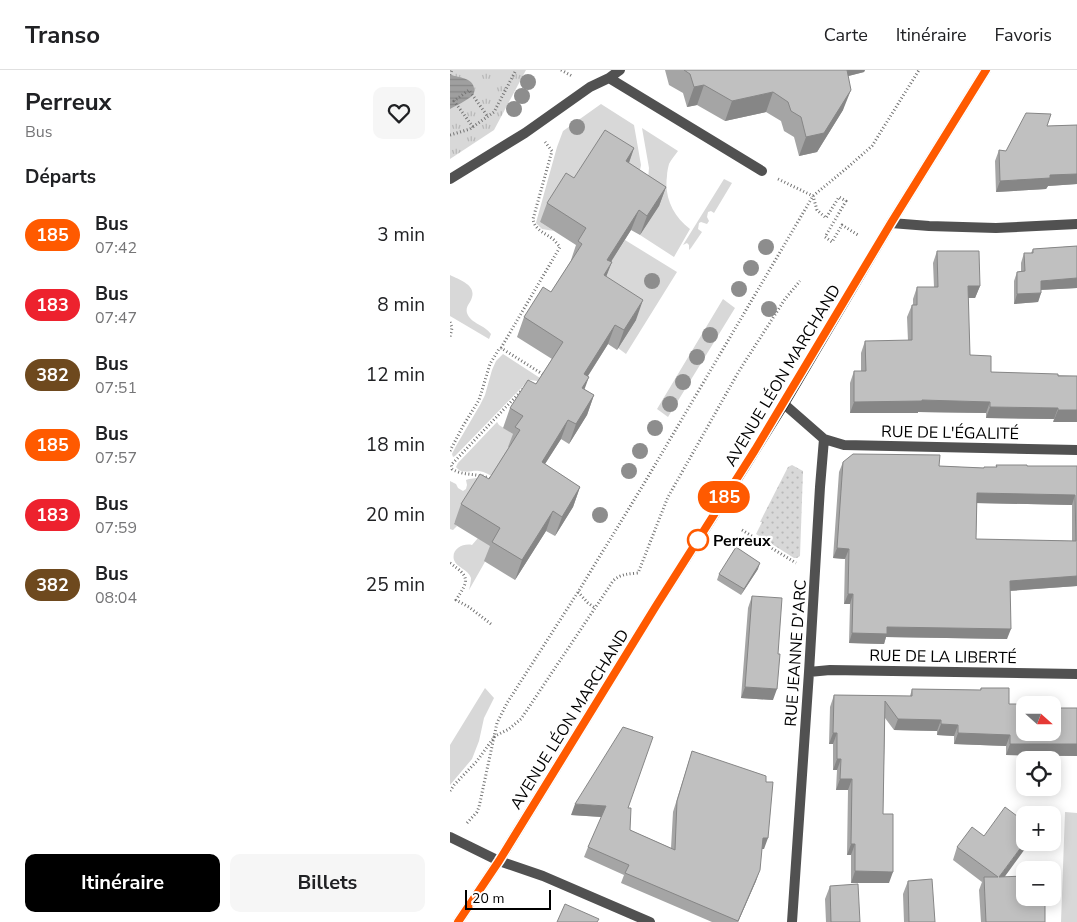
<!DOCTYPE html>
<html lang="fr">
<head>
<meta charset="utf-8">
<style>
  body { margin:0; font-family:"Nunito Sans",sans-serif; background:#f6f6f6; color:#202124; height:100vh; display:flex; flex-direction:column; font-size:19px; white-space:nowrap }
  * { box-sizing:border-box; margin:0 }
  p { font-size:16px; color:#757577 }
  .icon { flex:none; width:28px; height:28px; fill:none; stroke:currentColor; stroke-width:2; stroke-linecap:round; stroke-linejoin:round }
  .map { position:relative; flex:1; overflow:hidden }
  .drawer { display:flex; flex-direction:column; background:#fff; width:450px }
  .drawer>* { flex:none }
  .badge { padding:0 10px; border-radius:16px; font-size:18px; line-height:32px }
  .needle { width:32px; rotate:111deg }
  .controls { position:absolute; left:566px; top:626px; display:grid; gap:10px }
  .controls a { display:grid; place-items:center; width:45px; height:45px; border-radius:10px; background:#fff; box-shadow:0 2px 12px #0003; font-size:25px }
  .scale { position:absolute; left:15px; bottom:12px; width:86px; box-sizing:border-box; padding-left:5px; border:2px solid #000; border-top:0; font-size:14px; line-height:18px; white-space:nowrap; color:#000; -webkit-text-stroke:4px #fff; paint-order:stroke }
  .map>.badge { position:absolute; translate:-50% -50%; box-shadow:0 0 0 2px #fff }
  h2 { padding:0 25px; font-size:19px; line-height:45px }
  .round { display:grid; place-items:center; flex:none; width:52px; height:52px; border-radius:10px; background:#f6f6f6 }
  .overview { display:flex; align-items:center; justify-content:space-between; height:85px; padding:0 25px }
  h1 { font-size:24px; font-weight:700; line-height:38px }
  .cta { display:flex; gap:10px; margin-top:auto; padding:10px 25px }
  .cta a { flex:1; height:58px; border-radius:10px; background:#000; color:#fff; font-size:20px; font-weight:700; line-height:58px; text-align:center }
  .cta a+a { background:#f6f6f6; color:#202124 }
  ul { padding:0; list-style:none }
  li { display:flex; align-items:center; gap:15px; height:70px; padding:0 25px }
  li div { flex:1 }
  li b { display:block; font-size:19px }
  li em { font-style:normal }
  li .badge { min-width:55px; font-weight:700; text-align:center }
  header { display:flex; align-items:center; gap:30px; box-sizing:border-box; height:70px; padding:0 25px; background:#fff; border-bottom:1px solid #e0e0e0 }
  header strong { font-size:24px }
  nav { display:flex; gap:28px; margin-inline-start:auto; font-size:18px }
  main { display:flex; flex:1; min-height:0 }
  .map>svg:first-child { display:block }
  .grass { fill:#d8d8d8 }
  .park { fill:url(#park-tufts) }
  .garden { fill:url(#garden-dots) }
  .water { fill:url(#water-rules) }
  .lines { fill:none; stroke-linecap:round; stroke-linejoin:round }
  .path { stroke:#737373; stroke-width:3; stroke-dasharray:1 2.5; stroke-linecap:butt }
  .minor { stroke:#515151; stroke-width:10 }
  .secondary { stroke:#1e1e1e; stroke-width:10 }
  .tree { fill:#8d8d8d }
  .wall { fill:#a5a5a5; fill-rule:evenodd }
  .shaded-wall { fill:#868686 }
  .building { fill:#c0c0c0; stroke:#868686; fill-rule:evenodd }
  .line-casing { stroke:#fff; stroke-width:11 }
  .line { stroke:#ff5a00; stroke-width:8 }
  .stop-dot { fill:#fff; stroke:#ff5a00; stroke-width:2.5 }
  .labels { text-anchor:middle; stroke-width:4.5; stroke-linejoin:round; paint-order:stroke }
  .street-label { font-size:16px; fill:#000; stroke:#fff }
  .stop-label { font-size:16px; font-weight:bold; fill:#000; stroke:#fff; text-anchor:start }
</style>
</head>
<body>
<header>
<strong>Transo</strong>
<nav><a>Carte</a><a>Itinéraire</a><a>Favoris</a></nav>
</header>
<main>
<section class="drawer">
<div class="overview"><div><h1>Perreux</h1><p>Bus</p></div><a class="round"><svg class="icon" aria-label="heart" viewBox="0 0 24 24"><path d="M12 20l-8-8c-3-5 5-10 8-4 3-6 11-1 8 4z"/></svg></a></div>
<h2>Départs</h2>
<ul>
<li><span class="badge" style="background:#ff5a00;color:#fff">185</span><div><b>Bus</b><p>07:42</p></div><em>3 min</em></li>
<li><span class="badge" style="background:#ed222e;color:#fff">183</span><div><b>Bus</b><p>07:47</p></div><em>8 min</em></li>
<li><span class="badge" style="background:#6e491e;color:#fff">382</span><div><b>Bus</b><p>07:51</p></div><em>12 min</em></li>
<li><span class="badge" style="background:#ff5a00;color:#fff">185</span><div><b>Bus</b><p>07:57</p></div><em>18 min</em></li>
<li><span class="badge" style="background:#ed222e;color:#fff">183</span><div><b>Bus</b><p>07:59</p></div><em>20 min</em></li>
<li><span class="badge" style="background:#6e491e;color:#fff">382</span><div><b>Bus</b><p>08:04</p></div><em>25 min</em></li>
</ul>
<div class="cta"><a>Itinéraire</a><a>Billets</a></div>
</section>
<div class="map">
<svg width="627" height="852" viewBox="0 0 627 852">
  <defs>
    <pattern id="park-tufts" width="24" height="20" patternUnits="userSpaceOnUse" patternTransform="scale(1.25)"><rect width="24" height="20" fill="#d8d8d8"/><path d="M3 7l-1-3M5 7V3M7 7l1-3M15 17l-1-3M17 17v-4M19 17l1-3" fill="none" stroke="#b8b8b8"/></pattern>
    <pattern id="garden-dots" width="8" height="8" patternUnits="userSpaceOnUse" patternTransform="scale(1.25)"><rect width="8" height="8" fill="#d8d8d8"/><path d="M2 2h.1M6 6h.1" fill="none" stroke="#b8b8b8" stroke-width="1.8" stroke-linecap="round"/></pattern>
    <pattern id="water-rules" width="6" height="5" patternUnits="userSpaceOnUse" patternTransform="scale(1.25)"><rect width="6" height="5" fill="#9f9f9f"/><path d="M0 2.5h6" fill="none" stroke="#878787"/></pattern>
  </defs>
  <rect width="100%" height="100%" fill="#fff"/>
  <!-- grass -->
  <path class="grass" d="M151,34L184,55L191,95L190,100L90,152L104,161L92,159L86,153L87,149L107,77L113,61Z
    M192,58L228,81C225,85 221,90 219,94C218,98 217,102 217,106C214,127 223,146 240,159L224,187L190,165L209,136L198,109L199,98Z
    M274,109L282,113L264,143L261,141L258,142L257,147L259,151L257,154L251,152L249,153L248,159L252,162L241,178L239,180V175L237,173L233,175Z
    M175,170L227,202L176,284L168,278L150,209Z
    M0,205C12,211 29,216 20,232C17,236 16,239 17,243C21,254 35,255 41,264L39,269L0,246Z
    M273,229L285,238L218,347L207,339Z
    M53,284L90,308L88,311L79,310L5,386L3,387L2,384L6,376L30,335L35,325L42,300L46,291Z
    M47,352L49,355L66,366L63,380L45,408C40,405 35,402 29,401C21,400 12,405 6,397L8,393Z
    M27,408L36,410L4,453L7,456L3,460L0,459V411L6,414L8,418L13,421L16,419L17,415L16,410L19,409Z
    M28,468L44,476L19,520C20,516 21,511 21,508C18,499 7,498 4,490C1,479 13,473 22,475Z
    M35,618L44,628L34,648L29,671L22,689L0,715V675Z
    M615,742L627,743V852H611Z"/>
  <!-- park -->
  <path class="park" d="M0,0H76L44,60L0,89Z"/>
  <!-- garden -->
  <path class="garden" d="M342,395L353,401L350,486L347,488H344L306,464L312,452H310L338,397Z"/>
  <!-- water -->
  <path class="water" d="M0,5C8,7 23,8 24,18C25,21 24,24 22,26C16,31 7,35 0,39Z"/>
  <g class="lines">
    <!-- path -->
    <path class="path" d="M111,0L122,6
      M0,5L2,0
      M23,57L4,31L19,20L38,47
      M0,65L20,59L44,42L66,0
      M328,109L363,126L367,140L376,148L389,127L396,131L375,167L382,172L392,155L408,165
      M0,252L2,258L0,267
      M51,278L110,177C108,175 106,172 104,170C96,163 85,161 83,149L102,81L95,72
      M0,381L13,356L29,330L40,294L49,279L51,278L94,305
      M43,410C28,402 15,407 2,399L1,395L74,318
      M292,460L346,493
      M0,493C20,507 19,510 6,530L19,537L41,554
      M128,522L138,533L145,538
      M0,721L4,715L27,691L45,666L59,659L71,649L163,511C170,504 178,504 188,503L218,427L289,301L335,229L350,211
      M17,753L27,742L29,737L47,653L57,633L128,522L192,417L363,126L398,97L422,76L469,0"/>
    <!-- minor -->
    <path class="minor" d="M159,8L312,101
      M0,109L75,63L140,17L159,8L170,0
      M441,153L479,156L546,158L627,154
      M334,334L374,369L370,417L359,602L342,852
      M374,369L394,375L627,380
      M359,602L380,600L627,604
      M0,767L49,791L93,806L200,852"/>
    <!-- secondary -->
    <path class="secondary" d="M8,852L49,791L206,536L296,395L334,334L441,153L536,0"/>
  </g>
  <!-- trees -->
  <g class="tree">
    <circle cx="78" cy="12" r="8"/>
    <circle cx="72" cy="26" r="8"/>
    <circle cx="64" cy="39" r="8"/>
    <circle cx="127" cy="57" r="8"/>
    <circle cx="316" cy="177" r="8"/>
    <circle cx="301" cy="198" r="8"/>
    <circle cx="202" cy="211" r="8"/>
    <circle cx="289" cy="219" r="8"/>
    <circle cx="319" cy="239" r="8"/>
    <circle cx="260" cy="265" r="8"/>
    <circle cx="247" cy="287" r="8"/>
    <circle cx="233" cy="312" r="8"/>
    <circle cx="220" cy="334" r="8"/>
    <circle cx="205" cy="358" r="8"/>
    <circle cx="190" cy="381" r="8"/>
    <circle cx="179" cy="401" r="8"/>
    <circle cx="150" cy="445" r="8"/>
  </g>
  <!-- wall -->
  <path class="wall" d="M215,0H415L414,2L398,6L393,40L367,82L349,86L344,67L334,61L331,51L316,42L275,51L247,35L237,37L233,23L219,15Z
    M627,55V114L598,116L596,119L546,122L545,91L549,80L556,81L597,56Z
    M184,78L179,93L216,117L209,136L190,165L181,160L161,192L156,207L186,250L167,280L158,274L138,306L134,319L144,325L137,345L119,374L111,369L95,394L130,417L123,437L105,466L96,461L65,510L34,491L40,476L4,454L11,434L39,409L59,377H58L63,364L53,358L60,338L86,314L102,289L67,267L74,247L101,222L121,191V190L126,175L90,152L97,133L124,108Z
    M627,176V218L591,220V223L588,232L564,234V211L567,202L571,201V193L574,183H581L583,179Z
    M487,181L530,216L525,228H518L520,285L541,302L627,306L603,352L604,349L536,348V343L468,342V343H400V313L404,301H411V283L415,271H458L457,247L462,235H463V229L467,217H484L483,193Z
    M393,392L534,398L546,397V395L577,396H627V516L560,521L557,569L436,567L434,574L399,573L400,534H394L395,489L383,488L389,402ZM527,433L622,435V471L526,469Z
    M308,499L291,525L267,510L269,504Z
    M302,526L323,630L291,628L298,538Z
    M531,618L559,634L575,662L627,638V686L556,685V676L504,674V666L487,665V661L444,660L435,648L433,744L439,813H401V785H397L398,720H386L387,700H383V674H379L380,637L384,625L460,626L462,619L530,620Z
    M242,681L316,712L314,779H312L306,811L288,852H262L171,813L174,805L134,787L138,777L152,747L121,745L178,738L180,760L221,778L223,742Z
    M507,777L554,807L595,852H531L529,820L532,812L503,790Z
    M458,811L485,852H454L453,824Z
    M380,816L410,852H376L375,829Z"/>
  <!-- shaded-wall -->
  <path class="shaded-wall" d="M391,0H415L414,2L387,9Z
    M254,15L247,35L237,37L244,17Z
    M401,20L393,40L367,82L349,86L356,67Z
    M323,22L316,42L275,51L282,31Z
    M184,78L177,98L176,91Z
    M627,104V114L598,116L596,119L546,122L550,111L600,105Z
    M216,117L209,136L190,165L197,146Z
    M189,140L181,160L150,209L157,190Z
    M162,192L154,212V205Z
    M627,208V218L588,220L591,211Z
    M518,216H530L525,228H514Z
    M591,223L588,232L564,234L567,224Z
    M193,230L186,250L167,280L174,260Z
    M165,255L158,274L127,323L134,304Z
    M139,307L132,326V318Z
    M144,325L137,345L119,374L126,354Z
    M472,330L540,332L536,343L468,342V343H400L404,332Z
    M540,337L608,338L604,349L536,348Z
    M608,340H627V352H603Z
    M118,350L111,369L84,411L92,392Z
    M130,417L123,437L105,466L112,447Z
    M527,423L625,425L622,435L524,433Z
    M103,441L96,461L65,510L72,490Z
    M387,478L399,479L395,489L383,488Z
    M310,493L308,499L291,525L294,519Z
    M627,506V516L556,521L560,511Z
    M398,524H403L400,534H394Z
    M437,557L561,559L557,569L436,567L434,574L399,573L402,563Z
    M295,617L327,619L323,630L291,628Z
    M448,649L491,650L487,661L444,660Z
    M491,654L508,655L504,666L487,665Z
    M383,663H387L383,674H379Z
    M508,663L560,665L556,676L504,674Z
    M560,674H627V686L556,685Z
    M387,689H391L387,700H383Z
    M390,709H402L398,720H386Z
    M125,734L156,736L152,747L121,745Z
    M313,768H318L314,779H309Z
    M575,772H580L545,820L549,807Z
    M401,774H405L401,785H397Z
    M310,800L306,811L288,852V851Z
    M405,801L443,802L439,813H401Z"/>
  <!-- building -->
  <path class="building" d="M234,0H397L401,20L374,63L356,67L351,47L341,41L338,32L323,22L282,31L254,15L244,17L240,4Z
    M576,43L601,44L597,56L627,55V104L600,105V108L550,111L549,80L556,81Z
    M155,60L184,78L176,91L216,117L197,146L189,140L157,190L162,192L154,205L193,230L174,260L165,255L134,304L139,307L132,318L144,325L126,354L118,350L92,392L130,417L112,447L103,441L72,490L42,472L50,458L11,434L30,404L39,409L70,360L65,357L73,346L60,338L78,310L86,314L113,272L74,247L93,217L101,222L132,174L128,171L136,158L97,133L116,103L124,108Z
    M627,176V208L591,211V223L567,224V202L575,201L574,183H583V179Z
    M487,181H529L530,216H518L520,285L541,286V302L608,304V306H627V340H608V338L540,337V332L472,330V331L404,332V301H416L415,271L462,270V235H467V217H488Z
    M403,384L490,385L489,396L534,398V397H547L546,395H577V396H627V506L560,511L561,559L437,557V564L402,563L403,524H398L399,479L387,478L393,392ZM527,423L625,425L626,471L526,469Z
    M286,477L310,493L294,519L269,504Z
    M302,526L332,528L328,584H330L327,619L295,617Z
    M531,618H559V634H600V635H575V662H602V638H627V674H560V665L508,663V655L491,654V650L448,649L435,631L433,744H443V802L405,801V774H401L402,709H390L391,689H387V663H383L384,625L462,626V619L531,620Z
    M173,657L203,667L178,738H181L180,760L225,780L227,731L242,681L316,706V712H323L318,768H313L310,800L288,851L175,803L179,795L138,777L156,736L125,734Z
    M555,737L575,752V772L549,807L575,806V828H595V852H536L534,807H548L507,777L522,757L534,766Z
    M482,809L485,852H459L458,811Z
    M408,814L410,852H381L380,816Z
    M115,834L149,849L147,852H107Z"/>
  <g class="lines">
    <defs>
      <path id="line" d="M8,852L49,791L206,536L305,380L441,153L536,0"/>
    </defs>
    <!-- line casing -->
    <use href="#line" class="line-casing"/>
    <!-- line -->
    <use href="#line" class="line"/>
  </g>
  <!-- markers -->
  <circle class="stop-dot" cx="248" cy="470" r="10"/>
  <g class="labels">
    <!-- street labels -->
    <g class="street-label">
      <text transform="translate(332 305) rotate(-59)" y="6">AVENUE LÉON MARCHAND</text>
      <text transform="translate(500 362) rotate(1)" y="6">RUE DE L'ÉGALITÉ</text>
      <text transform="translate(345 583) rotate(-86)" y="6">RUE JEANNE D'ARC</text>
      <text transform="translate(493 586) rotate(1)" y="6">RUE DE LA LIBERTÉ</text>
      <text transform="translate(119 649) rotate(-58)" y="6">AVENUE LÉON MARCHAND</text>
    </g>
    <!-- stop labels -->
    <g class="stop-label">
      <text x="263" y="476">Perreux</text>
    </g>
  </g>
</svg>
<div class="controls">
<a><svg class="needle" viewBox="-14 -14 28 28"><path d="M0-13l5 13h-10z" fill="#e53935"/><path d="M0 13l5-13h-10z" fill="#757577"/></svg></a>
<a><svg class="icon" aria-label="locate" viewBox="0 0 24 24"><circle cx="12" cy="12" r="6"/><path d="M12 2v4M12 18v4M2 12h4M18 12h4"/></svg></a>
<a>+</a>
<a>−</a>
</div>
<div class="scale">20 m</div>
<b class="badge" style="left:274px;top:427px;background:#ff5a00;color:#fff">185</b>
</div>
</main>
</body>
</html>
